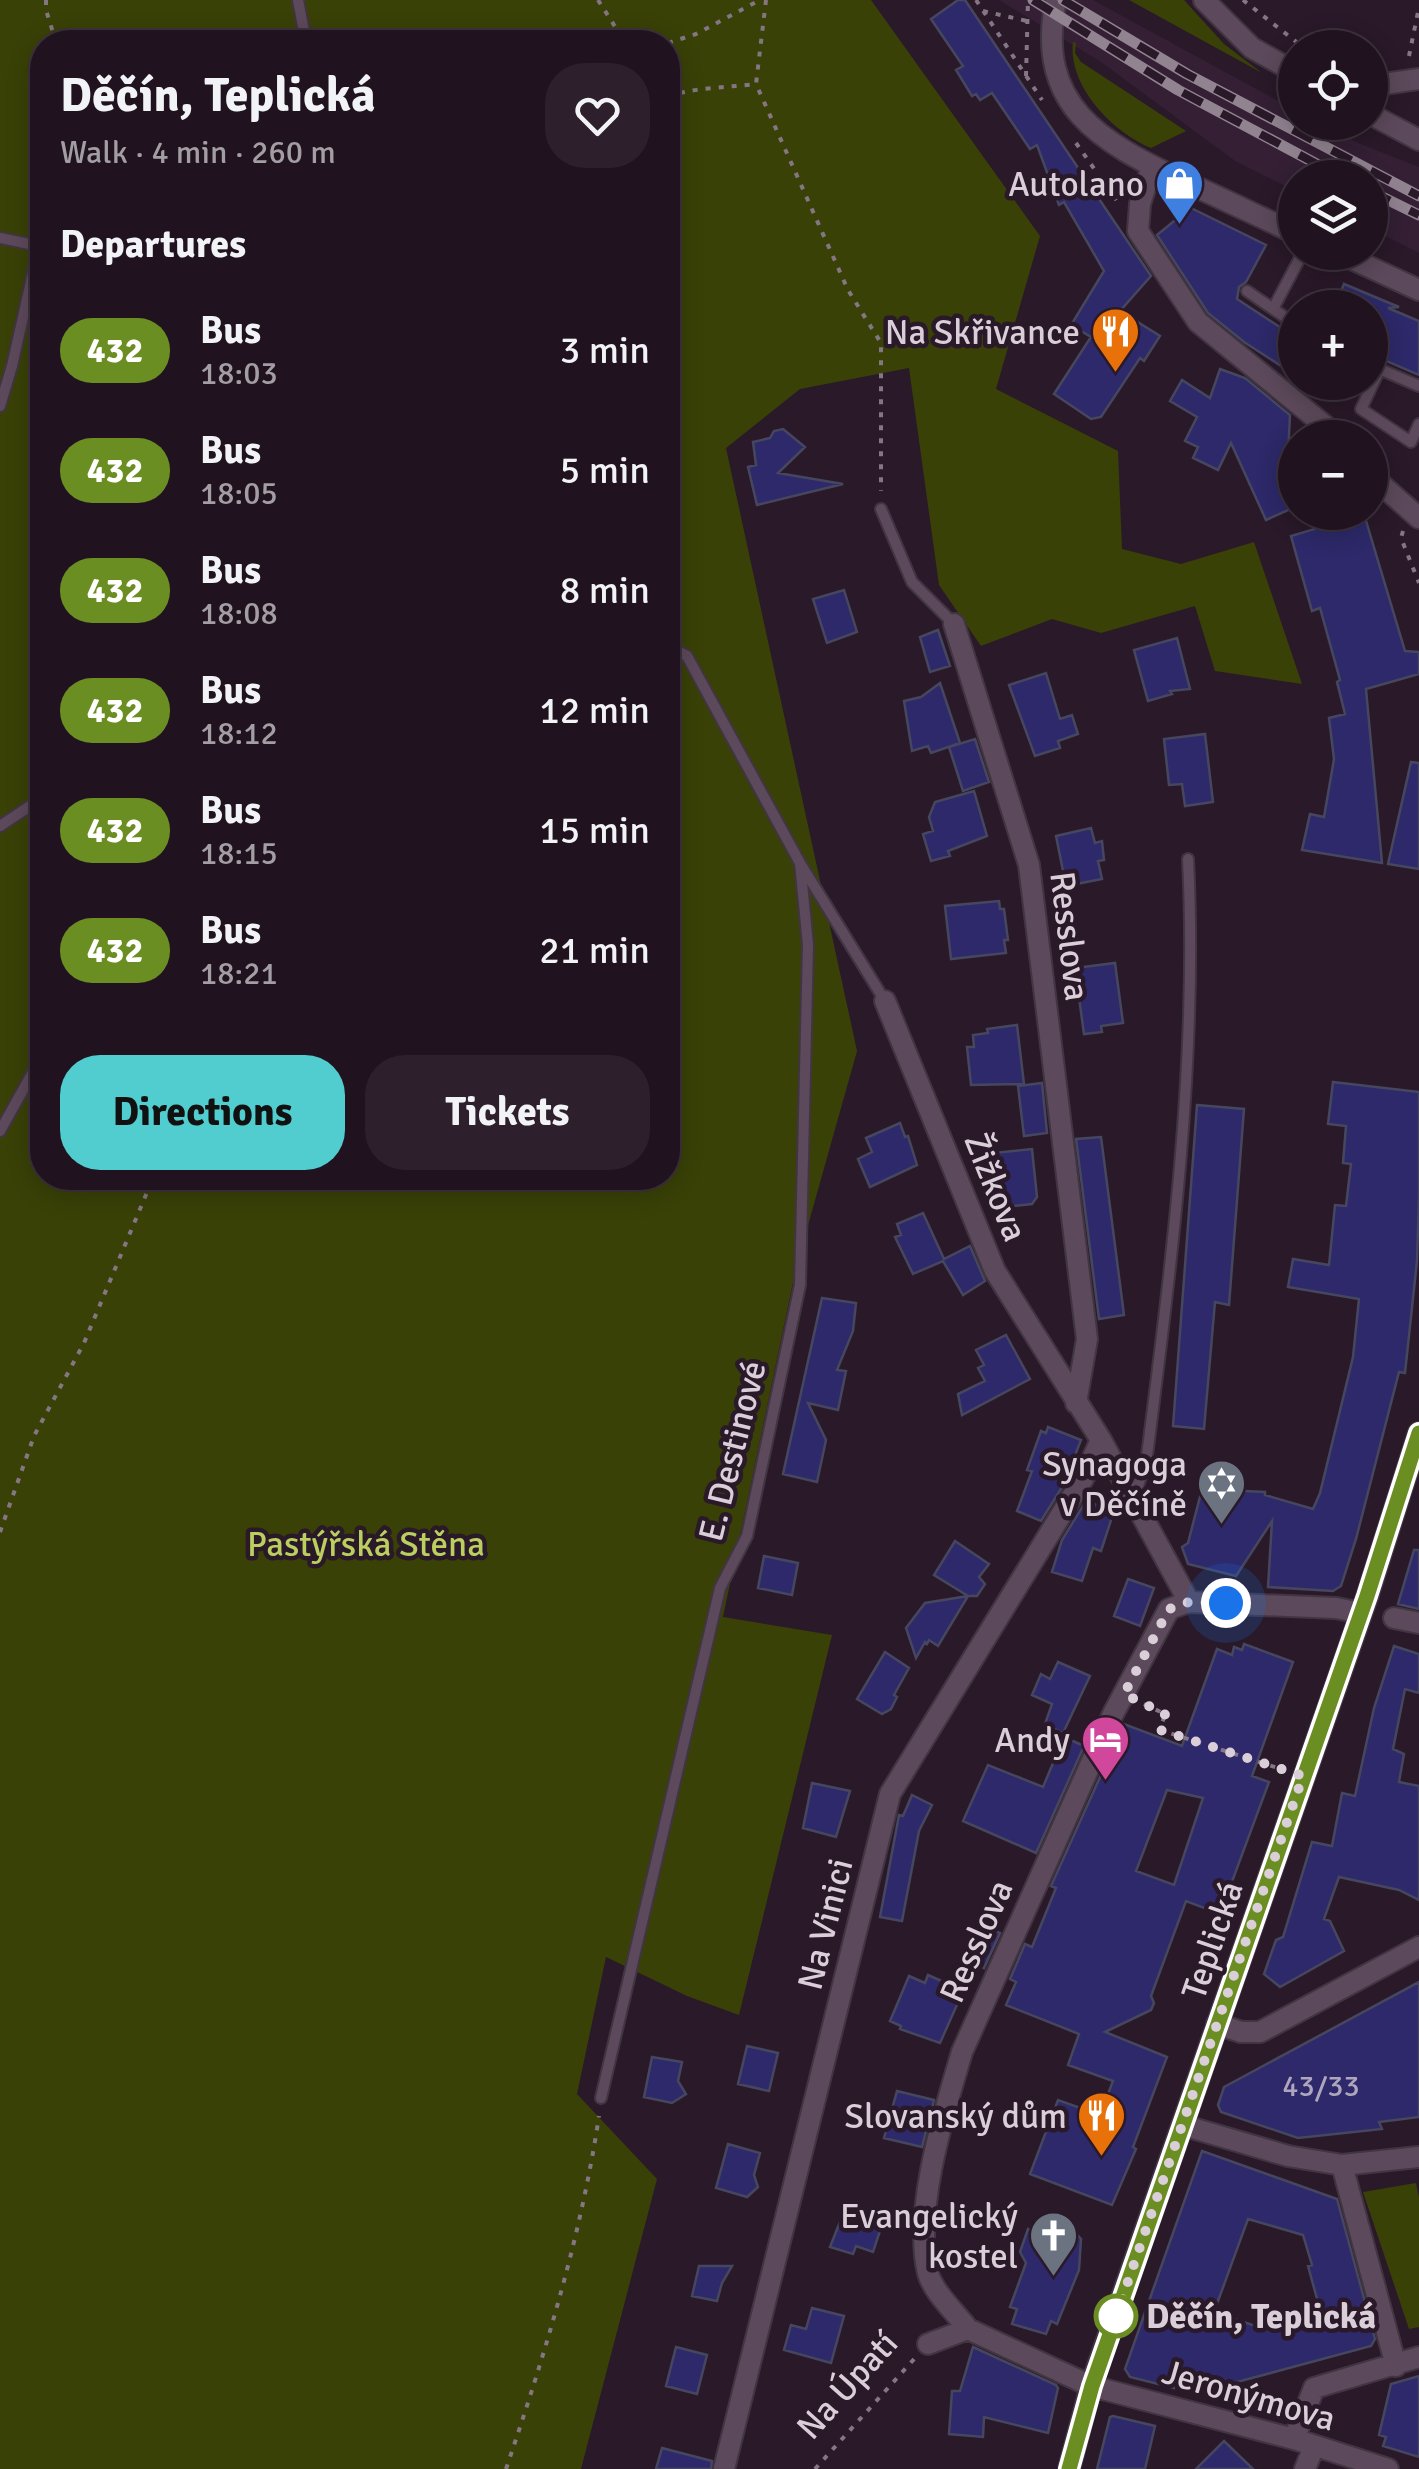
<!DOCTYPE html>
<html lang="en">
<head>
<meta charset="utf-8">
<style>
  body { margin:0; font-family:Signika,sans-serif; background:#2d202c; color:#f1f3f6; height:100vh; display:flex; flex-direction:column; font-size:38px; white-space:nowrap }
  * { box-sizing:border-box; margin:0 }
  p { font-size:32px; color:#a29ea4 }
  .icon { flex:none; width:55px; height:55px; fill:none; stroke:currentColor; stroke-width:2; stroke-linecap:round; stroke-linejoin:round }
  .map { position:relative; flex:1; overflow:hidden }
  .drawer { position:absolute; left:30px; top:30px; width:650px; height:1160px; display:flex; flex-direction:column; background:#20131f; border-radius:40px; box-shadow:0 5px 25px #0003,0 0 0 2px #3d323d }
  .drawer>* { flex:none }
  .badge { padding:0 20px; border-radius:32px; font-size:35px; line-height:65px }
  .tools { position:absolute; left:1278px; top:30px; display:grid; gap:20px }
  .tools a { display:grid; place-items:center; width:110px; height:110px; border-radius:50%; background:#20131f; box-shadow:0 5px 25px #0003,0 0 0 2px #3d323d; font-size:50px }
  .you { position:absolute; width:50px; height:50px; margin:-25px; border:8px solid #fff; border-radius:50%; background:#1a73e8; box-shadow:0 0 0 15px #1a73e833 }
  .map>.badge { position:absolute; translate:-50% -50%; box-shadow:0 0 0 5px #fff }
  h2 { padding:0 30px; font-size:38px; line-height:90px }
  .round { display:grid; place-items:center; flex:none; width:105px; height:105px; border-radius:40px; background:#2d202c }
  .summary { display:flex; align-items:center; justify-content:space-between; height:170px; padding:0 30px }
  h1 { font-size:48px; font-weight:700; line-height:75px }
  .primary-button { display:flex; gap:20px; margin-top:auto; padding:20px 30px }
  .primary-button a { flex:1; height:115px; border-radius:40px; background:#52cdcf; color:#111; font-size:40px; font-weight:700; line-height:115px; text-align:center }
  .primary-button a+a { background:#2d202c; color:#f1f3f6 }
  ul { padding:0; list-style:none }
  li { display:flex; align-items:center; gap:30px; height:120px; padding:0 30px }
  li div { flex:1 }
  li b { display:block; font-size:38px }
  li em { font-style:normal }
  li .badge { min-width:110px; font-weight:700; text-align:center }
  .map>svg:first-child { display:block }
  .built { fill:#341f34 }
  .green { fill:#394107; fill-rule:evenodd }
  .building { fill:#2d296a; stroke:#46475e; stroke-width:2.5; fill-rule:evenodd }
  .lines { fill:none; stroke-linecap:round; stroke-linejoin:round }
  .lane-casing { stroke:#423542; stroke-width:14 }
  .street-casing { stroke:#423542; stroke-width:24 }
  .path { stroke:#847683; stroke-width:4; stroke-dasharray:5 8; stroke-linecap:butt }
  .lane { stroke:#5c495b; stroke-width:10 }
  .street { stroke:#5c495b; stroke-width:20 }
  .rail-casing { stroke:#918390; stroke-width:11 }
  .rail { stroke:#2a1929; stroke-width:8; stroke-dasharray:22; stroke-linecap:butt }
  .line-casing { stroke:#fff; stroke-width:22 }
  .line { stroke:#6b8e23; stroke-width:15 }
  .walk { stroke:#dacfd9; stroke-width:10; stroke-dasharray:0 18 }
  .stop-dot { fill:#fff; stroke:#6b8e23; stroke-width:5 }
  .labels { text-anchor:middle; stroke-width:9; stroke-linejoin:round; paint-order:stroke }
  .number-label { font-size:30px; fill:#afa6bd }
  .poi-label { font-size:35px; fill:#dacfd9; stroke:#2a1929; text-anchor:end }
  .street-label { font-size:35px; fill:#dacfd9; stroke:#2a1929 }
  .park-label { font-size:35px; fill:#bbcf5f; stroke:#2a1929 }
  .stop-label { font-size:35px; font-weight:bold; fill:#dacfd9; stroke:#2a1929; text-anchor:start }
</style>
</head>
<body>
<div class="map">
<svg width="1419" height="2469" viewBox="0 0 1419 2469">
  <rect width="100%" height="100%" fill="#2a1929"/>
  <!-- built -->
  <path class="built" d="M999,0H1093L1295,110V122L1319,123L1358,143L1419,167V253L1370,228V178H1295V191L1235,161L1101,62Z"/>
  <!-- green -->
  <path class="green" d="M0,0H871L1040,236L996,389L1118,451L1122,549L1181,564L1254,542L1302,684L1215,671L1195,606L1101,633L1052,619L981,646L939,585L909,368L800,389L726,448L857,1051L796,1268L723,1617L832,1635L739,2015L687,1996L606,1957L577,2094L657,2179L581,2469H0ZM42,42H668V1178H42Z
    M1129,0H1184L1224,44L1262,73Z
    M1073,42L1076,43L1075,53L1081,62L1186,131L1151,148C1113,132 1068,87 1073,42Z
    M1416,2183L1419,2197V2327L1409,2329L1363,2192Z"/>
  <!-- building -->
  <path class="building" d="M958,0H965L1151,276L1120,311L1160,336L1144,361L1140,358L1101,417L1091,419L1054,394L1091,337L1071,325L1104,271L1064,202L1059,205L1037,145L1030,149L992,93L980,100L976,94L972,96L956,70L963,66L931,19Z
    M1185,205L1266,245L1246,282L1239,287L1237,299L1295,337V375L1244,342L1208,313L1157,235L1179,217Z
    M1344,284L1399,307L1388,308L1419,321V375L1370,354V308H1334Z
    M1220,369L1245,378L1290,415L1287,474L1295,471V507L1266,520L1231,443L1218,470L1193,458L1198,447L1185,441L1197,417L1170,401L1182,380L1210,398Z
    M783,429L805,447L778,473L843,484L757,505L748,467L756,465L753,442L770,438L774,431Z
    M1364,514L1405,651L1419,652V674L1366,689L1382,863L1302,850L1310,814L1324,817L1334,759L1329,718L1345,714L1337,682L1340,680L1320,608L1312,611L1291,536Z
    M844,590L857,632L827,643L813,599Z
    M938,630L950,666L930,672L920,637Z
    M1177,638L1190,689L1170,691L1172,694L1148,701L1134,650Z
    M1046,673L1060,719L1072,715L1078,734L1058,741L1060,748L1035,756L1009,685Z
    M940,683L960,743L931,753L928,746L912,751L904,701L921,697Z
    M1205,734L1213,802L1185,806L1182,784L1169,785L1164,739Z
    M975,739L989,782L963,791L949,747Z
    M1411,762L1419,763V869L1388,864Z
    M974,791L987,836L948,851L950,856L931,861L923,834L933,831L929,817L935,802Z
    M1091,828L1095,843L1102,841L1104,860L1098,861L1102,879L1066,886L1056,836Z
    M999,901L1000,909H1004L1008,940H1004L1006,953L951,959L945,906Z
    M1115,963L1123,1023L1101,1026L1102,1032L1084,1034L1075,968Z
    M1017,1025L1024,1084L971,1085L967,1047H974L973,1035L988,1033L987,1029Z
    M1333,1082L1419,1092V1195L1417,1261L1405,1373L1399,1372L1356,1539L1341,1586L1333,1591L1268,1587L1272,1521L1236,1576L1188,1564L1182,1547L1188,1543L1202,1489L1265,1492V1495L1313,1509L1320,1493L1353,1357L1359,1299L1288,1287L1293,1259L1329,1265L1335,1205L1346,1206L1351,1164L1343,1163L1346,1126L1328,1124Z
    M1042,1083L1047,1133L1024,1136L1018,1086Z
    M1197,1105L1244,1109L1229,1305L1215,1302L1204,1429L1173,1426Z
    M900,1123L905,1137L908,1136L917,1165L870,1187L858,1159L872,1152L866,1138Z
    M1101,1137L1124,1315L1099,1319L1076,1139Z
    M1032,1149L1037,1197L1032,1204L996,1208L994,1185L987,1186L984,1154Z
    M923,1213L944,1259L970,1246L985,1281L963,1295L943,1261L913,1274L895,1237L901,1235L897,1224Z
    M822,1298L856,1303L853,1331L837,1370L846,1371L838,1410L808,1403L826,1440L817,1482L783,1474Z
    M1006,1335L1030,1379L962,1415L958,1394L985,1381L978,1368L984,1365L976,1350Z
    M1048,1427L1081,1440L1064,1484L1041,1521L1017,1511L1032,1471L1027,1470L1041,1431L1046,1433Z
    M1086,1501L1114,1511L1101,1551L1093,1548L1082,1581L1052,1572L1062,1540Z
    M955,1541L989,1564L979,1577L985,1584L977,1596H968L938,1646L929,1640L927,1644L925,1642L916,1658L906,1628L925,1603L968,1596L934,1575Z
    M1414,1550H1419V1609L1398,1604Z
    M764,1556L798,1563L792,1595L758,1588Z
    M1128,1579L1154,1588L1140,1626L1114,1616Z
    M1244,1644L1293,1662L1252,1776L1269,1782L1220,1914L1186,1901L1151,1996L1154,2003L1151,2010L1105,2032L1167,2057L1133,2147L1136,2149L1112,2205L1030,2174L1058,2100L1100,2115L1113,2081L1068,2065L1079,2034L1006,2005L1016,1982L1010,1979L1025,1944L1032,1947L1056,1888L1051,1886L1124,1724L1182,1746L1217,1649L1232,1655L1234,1647L1242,1650ZM1167,1790L1203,1798L1174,1885L1136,1871Z
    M1394,1646L1419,1654V1693L1405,1689L1393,1749L1404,1754L1399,1782L1419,1786V1900L1399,1890L1339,1877L1324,1919L1330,1921L1344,1951L1280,1987L1264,1974L1276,1940L1283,1937L1312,1842L1332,1846L1342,1793L1355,1796L1374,1708Z
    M885,1652L909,1668L894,1695L897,1697L891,1709L882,1714L857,1699Z
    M1058,1662L1090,1676L1063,1733L1045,1724L1052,1704L1032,1695L1041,1674L1050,1679Z
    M1064,1737L1084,1746L1036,1853L963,1821L988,1765L1043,1787Z
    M812,1783L850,1791L836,1837L803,1828Z
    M912,1795L932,1805L919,1831L902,1921L880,1917L899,1815L903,1816Z
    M983,1925L1000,1933L984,1968L968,1961Z
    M928,1975L955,1987L952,1995L960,1998L940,2043L900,2029L901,2026L890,2021L909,1976L925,1983Z
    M1419,1982V2117L1379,2122L1382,2129L1298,2138L1221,2112L1218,2105L1224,2087Z
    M747,2046L778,2053L769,2091L738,2084Z
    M652,2057L682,2062L678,2081L686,2094L672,2103L644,2097Z
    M897,2091L934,2100L922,2147L884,2138Z
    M728,2144L760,2153L754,2175L758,2187L747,2197L716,2188Z
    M1202,2151L1337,2199L1375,2339L1371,2346L1226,2385L1179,2368L1174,2388L1130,2377L1125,2369ZM1248,2219L1303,2235L1312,2265L1308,2266L1319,2306L1274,2318L1270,2331L1214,2312Z
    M847,2204L885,2216L873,2252L856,2246L853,2254L830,2247Z
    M1043,2225H1068L1081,2239L1079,2270L1057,2324L1051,2321L1046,2334L1012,2324L1017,2309L1010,2307L1026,2263L1020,2252L1028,2229L1039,2234Z
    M699,2266H732L722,2283L717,2301L692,2296Z
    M812,2308L844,2316L831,2363L784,2350L791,2325L806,2329Z
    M676,2347L707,2355L697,2394L666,2386Z
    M973,2347L1056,2385L1058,2388L1048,2433L984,2417L983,2437L949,2434L952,2391H960Z
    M1419,2376V2457L1383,2446L1386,2437L1379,2435L1391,2384Z
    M1113,2416L1155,2426L1145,2469H1097L1110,2417Z
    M1224,2441L1253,2469H1196Z
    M662,2448L712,2461L711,2469H656Z"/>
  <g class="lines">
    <defs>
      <path id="lane" d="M298,0L306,42
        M0,238L39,246L12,366L0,406
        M1247,291L1295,324
        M1273,309L1303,252
        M1370,365L1419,386
        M1380,369L1361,409L1411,442L1419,424
        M881,509L912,582L954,624
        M668,646L687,656L800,863L885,1001
        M0,826L42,798
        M0,1131L42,1056
        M1134,1500L1147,1456C1172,1259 1198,1058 1188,859
        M601,2098L720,1588L747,1536L800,1285L808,945L800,863"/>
      <path id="street" d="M1056,0C1034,106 1101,142 1183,181C1221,198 1258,216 1295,233
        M1204,0L1252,48L1295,72
        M1370,86L1419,79
        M1370,114L1419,140
        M1152,166L1140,204L1138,231L1198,322L1340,438
        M1337,252L1419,290
        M1370,467L1376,480L1419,518
        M954,624L1029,865L1087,1339L1076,1403
        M885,1001L995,1271L1101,1440L1189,1602L1336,1608L1361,1613
        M1394,1618L1419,1623
        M1217,2024L1241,2032H1260L1419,1947
        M1182,2125L1288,2156L1342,2165L1419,2157
        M1342,2165L1396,2366
        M968,2329C956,2313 933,2292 928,2273C913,2211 944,2113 962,2052L1113,1714L1169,1609L1189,1602
        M928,2344L968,2329L1091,2386L1294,2439L1388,2469
        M1294,2439L1314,2388L1419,2357
        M724,2469L890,1794L1083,1479L1101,1440
        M1069,2469L1091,2386L1367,1597L1419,1433
        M1305,2469L1314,2446"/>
    </defs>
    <!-- lane casing -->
    <use href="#lane" class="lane-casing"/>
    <!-- street casing -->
    <use href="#street" class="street-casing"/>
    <!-- path -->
    <path class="path" d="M46,0V10L56,42
      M598,0L623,39L641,42
      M766,0L756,84L848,290L881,343V491
      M976,0L1042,100
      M1243,0L1304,48
      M983,11L1027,21
      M668,43L696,34L760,0
      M1409,56L1419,7
      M1026,76L1028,0
      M668,98C682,88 734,87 756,84
      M1076,143L1117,201
      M1403,531L1401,538L1419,583
      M0,1532L34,1436L84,1343L153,1178
      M1144,1704L1165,1714L1160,1730L1284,1770
      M506,2469C545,2354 581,2236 599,2116
      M815,2469L915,2358"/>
    <!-- lane -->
    <use href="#lane" class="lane"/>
    <!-- street -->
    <use href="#street" class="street"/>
    <defs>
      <path id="rail" d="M1033,0L1178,90L1343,178
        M1063,0L1187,74L1419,196
        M1370,191L1419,215"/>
    </defs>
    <!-- rail casing -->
    <use href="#rail" class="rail-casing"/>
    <!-- rail -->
    <use href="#rail" class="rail"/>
  </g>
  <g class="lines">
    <defs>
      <path id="line" d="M1069,2469L1092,2386L1367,1596L1419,1433"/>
    </defs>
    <!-- line casing -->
    <use href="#line" class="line-casing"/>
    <!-- line -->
    <use href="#line" class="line"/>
    <!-- walk -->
    <path class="walk" d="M1116,2316L1303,1776L1160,1730L1165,1714L1124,1694L1169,1609L1189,1602L1226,1603"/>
  </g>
  <!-- icons -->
  <defs>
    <symbol id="shop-pin" viewBox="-11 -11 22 30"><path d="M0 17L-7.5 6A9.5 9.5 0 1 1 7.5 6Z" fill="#3f7fe0" stroke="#2a1929"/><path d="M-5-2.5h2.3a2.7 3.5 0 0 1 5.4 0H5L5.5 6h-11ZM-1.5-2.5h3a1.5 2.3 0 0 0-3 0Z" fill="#fff"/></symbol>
    <symbol id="restaurant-pin" viewBox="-11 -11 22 30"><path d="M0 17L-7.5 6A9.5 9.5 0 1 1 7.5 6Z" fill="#e8710a" stroke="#2a1929"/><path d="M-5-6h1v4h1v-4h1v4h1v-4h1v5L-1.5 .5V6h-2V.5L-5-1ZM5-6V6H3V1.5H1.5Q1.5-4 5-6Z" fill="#fff"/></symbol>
    <symbol id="synagogue-pin" viewBox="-11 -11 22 30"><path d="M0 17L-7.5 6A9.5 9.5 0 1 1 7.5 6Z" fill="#6b7280" stroke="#2a1929"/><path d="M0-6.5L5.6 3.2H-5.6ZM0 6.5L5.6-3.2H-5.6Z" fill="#fff"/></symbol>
    <symbol id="hotel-pin" viewBox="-11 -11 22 30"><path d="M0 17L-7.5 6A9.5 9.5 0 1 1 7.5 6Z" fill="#d1479c" stroke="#2a1929"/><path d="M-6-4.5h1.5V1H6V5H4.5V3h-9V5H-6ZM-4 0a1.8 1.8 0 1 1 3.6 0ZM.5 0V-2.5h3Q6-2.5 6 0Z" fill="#fff"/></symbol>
    <symbol id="church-pin" viewBox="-11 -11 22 30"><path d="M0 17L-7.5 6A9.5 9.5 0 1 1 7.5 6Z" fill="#6b7280" stroke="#2a1929"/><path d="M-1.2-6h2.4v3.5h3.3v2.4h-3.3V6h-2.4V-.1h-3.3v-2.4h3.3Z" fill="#fff"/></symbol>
  </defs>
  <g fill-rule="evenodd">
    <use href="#shop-pin" x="1152" y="156" width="55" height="75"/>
    <use href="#restaurant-pin" x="1088" y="304" width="55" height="75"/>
    <use href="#synagogue-pin" x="1194" y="1456" width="55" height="75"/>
    <use href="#hotel-pin" x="1078" y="1712" width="55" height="75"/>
    <use href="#restaurant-pin" x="1074" y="2088" width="55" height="75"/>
    <use href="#church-pin" x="1026" y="2208" width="55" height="75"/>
  </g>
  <!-- markers -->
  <circle class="stop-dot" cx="1116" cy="2316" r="20"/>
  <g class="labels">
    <!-- number labels -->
    <g class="number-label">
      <text x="1321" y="2096">43/33</text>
    </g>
    <!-- poi labels -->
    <g class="poi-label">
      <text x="1144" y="196">Autolano</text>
      <text x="1080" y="344">Na Skřivance</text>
      <text x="1187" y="1476">Synagoga<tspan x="1187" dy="40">v Děčíně</tspan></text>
      <text x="1070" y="1752">Andy</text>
      <text x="1067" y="2128">Slovanský dům</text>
      <text x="1018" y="2228">Evangelický<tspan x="1018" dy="40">kostel</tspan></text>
    </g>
    <!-- street labels -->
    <g class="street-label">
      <text transform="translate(1070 936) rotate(83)" y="12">Resslova</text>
      <text transform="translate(996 1187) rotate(68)" y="12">Žižkova</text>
      <text transform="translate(732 1451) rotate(-76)" y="12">E. Destinové</text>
      <text transform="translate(825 1924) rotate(-76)" y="12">Na Vinici</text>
      <text transform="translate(1212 1940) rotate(-71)" y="12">Teplická</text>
      <text transform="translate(976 1941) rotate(-66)" y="12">Resslova</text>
      <text transform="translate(847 2385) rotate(-48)" y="12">Na Úpatí</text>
      <text transform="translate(1249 2395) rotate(16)" y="12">Jeronýmova</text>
    </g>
    <!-- park labels -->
    <g class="park-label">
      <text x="366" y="1556">Pastýřská Stěna</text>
    </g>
    <!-- stop labels -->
    <g class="stop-label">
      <text x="1146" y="2328">Děčín, Teplická</text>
    </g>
  </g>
</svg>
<div class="tools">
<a><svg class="icon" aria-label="locate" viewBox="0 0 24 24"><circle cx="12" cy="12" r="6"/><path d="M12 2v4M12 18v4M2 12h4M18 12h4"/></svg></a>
<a><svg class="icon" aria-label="layers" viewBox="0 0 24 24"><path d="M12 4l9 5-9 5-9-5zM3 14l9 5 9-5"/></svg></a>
<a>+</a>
<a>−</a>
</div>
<div class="you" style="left:1226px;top:1603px"></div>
<section class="drawer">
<div class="summary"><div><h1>Děčín, Teplická</h1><p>Walk · 4 min · 260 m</p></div><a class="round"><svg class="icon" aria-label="heart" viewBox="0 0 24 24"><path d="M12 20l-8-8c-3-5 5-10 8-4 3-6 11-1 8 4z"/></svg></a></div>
<h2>Departures</h2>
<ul>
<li><span class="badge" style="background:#6b8e23;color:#fff">432</span><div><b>Bus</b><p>18:03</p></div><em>3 min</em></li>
<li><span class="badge" style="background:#6b8e23;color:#fff">432</span><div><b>Bus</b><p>18:05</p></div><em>5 min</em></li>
<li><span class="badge" style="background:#6b8e23;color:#fff">432</span><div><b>Bus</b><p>18:08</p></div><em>8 min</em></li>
<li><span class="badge" style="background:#6b8e23;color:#fff">432</span><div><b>Bus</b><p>18:12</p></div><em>12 min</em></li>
<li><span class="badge" style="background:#6b8e23;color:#fff">432</span><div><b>Bus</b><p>18:15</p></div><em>15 min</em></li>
<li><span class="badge" style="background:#6b8e23;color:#fff">432</span><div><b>Bus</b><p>18:21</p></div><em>21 min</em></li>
</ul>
<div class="primary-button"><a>Directions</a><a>Tickets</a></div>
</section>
</div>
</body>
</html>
